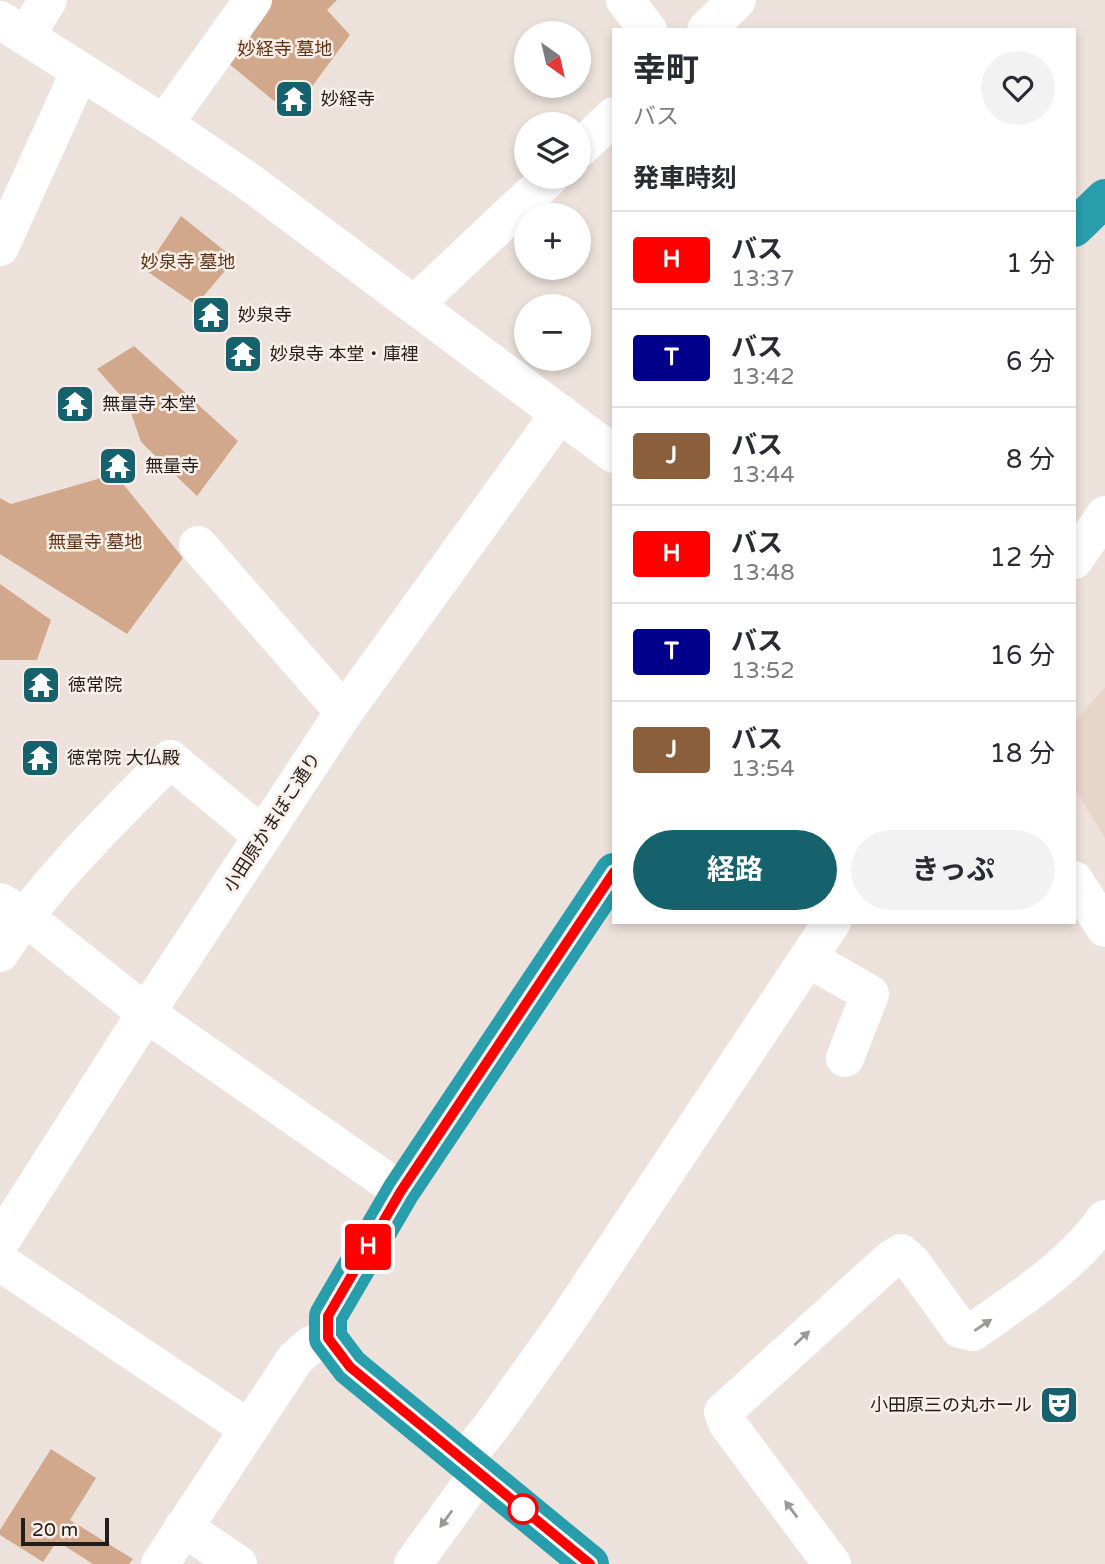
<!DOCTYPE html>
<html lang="ja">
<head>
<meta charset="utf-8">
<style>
  body { margin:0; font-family:"Varela Round","Noto Sans JP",sans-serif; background:#f2f2f3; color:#2b2b33; height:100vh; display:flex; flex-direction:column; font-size:26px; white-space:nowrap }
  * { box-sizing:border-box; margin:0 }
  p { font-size:23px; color:#7c7c81 }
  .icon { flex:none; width:38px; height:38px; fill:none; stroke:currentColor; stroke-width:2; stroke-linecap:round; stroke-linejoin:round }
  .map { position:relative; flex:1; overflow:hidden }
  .drawer { position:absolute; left:612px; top:28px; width:464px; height:896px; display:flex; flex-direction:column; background:#fff; border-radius:0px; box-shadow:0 4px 10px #0003 }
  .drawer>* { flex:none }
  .badge { padding:0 14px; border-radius:5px; font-size:24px; line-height:46px }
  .needle { width:46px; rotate:146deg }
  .tools { position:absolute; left:514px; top:21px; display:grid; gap:14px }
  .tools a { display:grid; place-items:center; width:77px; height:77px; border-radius:50%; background:#fff; box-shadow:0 4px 10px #0003; font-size:35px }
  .scale { position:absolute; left:21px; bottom:18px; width:88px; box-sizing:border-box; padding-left:7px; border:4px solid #211d1a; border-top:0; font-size:19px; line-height:24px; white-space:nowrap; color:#211d1a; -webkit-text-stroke:5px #faefe8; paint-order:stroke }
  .map>.badge { position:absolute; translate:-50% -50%; box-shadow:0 0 0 4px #fff }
  h2 { padding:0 21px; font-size:26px; line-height:63px }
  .round { display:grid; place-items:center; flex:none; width:74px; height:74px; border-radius:37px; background:#f2f2f3 }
  .summary { display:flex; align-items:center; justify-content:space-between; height:119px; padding:0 21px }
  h1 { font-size:33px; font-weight:700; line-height:52px }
  .cta { display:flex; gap:14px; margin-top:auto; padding:14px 21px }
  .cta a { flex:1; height:80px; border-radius:42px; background:#15626c; color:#fff; font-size:28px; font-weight:700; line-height:80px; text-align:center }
  .cta a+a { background:#f2f2f3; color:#2b2b33 }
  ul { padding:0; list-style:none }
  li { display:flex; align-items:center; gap:21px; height:98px; padding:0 21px; border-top:2px solid #e1e1e2 }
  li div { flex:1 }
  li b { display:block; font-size:26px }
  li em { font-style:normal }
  li .badge { min-width:77px; font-weight:700; text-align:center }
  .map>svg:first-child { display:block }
  .built { fill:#e8d5ca }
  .green { fill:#d2a88d }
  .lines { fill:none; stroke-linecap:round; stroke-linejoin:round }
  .minor { stroke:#fff; stroke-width:38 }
  .highway { stroke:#289dac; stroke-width:38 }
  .oneway { fill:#9b9998 }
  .line-casing { stroke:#fff; stroke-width:16 }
  .line { stroke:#f00; stroke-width:10 }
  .stop-dot { fill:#fff; stroke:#f00; stroke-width:3.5 }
  .labels { text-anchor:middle; stroke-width:5; stroke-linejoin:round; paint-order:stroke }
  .park-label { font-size:18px; fill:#5c3316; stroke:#faefe8 }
  .poi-label { font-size:18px; fill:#211d1a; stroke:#faefe8; text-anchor:start }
  .street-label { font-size:18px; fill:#211d1a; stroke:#faefe8 }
</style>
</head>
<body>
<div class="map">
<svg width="1105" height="1564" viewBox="0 0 1105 1564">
  <rect width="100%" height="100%" fill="#ede2db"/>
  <!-- built -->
  <path class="built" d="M1105,687V838L1075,789L1074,723Z"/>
  <!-- green -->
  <path class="green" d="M267,0H337L327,10L350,35L291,115L222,58Z
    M181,216L235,259L196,305L145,270Z
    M134,346L238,441L197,496L141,442L128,404L97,369Z
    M115,474L183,558L127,634L0,554V498L11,504Z
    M0,584L51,620L37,660H0Z
    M51,1449L96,1478L70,1520L133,1559L129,1564H93L57,1541L43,1562L0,1535V1530Z"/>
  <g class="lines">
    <!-- minor -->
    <path class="minor" d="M625,0L648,30
      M0,20L164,124L248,181L614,454
      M706,30L737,0
      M25,36L48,0
      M164,124L253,0
      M579,149L614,116
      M0,247L80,71
      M414,305L550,177
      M198,545L344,712
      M1074,560L1105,515
      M1074,880L1105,928
      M0,902L24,916L146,1013L401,1191
      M0,953C46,881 110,821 170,759L263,836
      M809,959L870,994L845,1058
      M0,1242L146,1013L344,712L560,413
      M0,1262L249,1429
      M464,1460L491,1427L566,1322L832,922
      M183,1527L238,1564
      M160,1564L295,1359L311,1345L328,1338
      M413,1564L479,1473
      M832,1564L727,1423L723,1412L890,1260L901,1253L912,1263L960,1329L973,1332C1020,1298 1071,1267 1105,1219"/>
    <!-- highway -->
    <path class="highway" d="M1074,228L1105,198
      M590,1564L350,1367L328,1338V1316L401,1191L614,872"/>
  </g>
  <!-- one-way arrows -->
  <defs><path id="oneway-solid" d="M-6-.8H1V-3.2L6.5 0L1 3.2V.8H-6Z" transform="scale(1.75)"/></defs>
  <g class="oneway">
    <use href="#oneway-solid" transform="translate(983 1325) rotate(-34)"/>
    <use href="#oneway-solid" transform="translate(802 1338) rotate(-43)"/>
    <use href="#oneway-solid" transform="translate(791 1509) rotate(-127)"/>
    <use href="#oneway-solid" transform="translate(446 1519) rotate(126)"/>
  </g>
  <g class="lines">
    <defs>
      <path id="line" d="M590,1564L350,1367L328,1338V1316L401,1191L614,872"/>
    </defs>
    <!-- line casing -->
    <use href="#line" class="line-casing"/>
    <!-- line -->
    <use href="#line" class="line"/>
  </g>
  <!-- icons -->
  <defs>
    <symbol id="temple-square" viewBox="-11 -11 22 22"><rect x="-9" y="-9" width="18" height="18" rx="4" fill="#15626c" stroke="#faefe8"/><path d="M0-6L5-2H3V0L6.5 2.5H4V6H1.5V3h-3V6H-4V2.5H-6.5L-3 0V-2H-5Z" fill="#fff"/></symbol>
    <symbol id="theatre-square" viewBox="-11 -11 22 22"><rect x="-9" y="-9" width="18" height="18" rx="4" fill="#15626c" stroke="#faefe8"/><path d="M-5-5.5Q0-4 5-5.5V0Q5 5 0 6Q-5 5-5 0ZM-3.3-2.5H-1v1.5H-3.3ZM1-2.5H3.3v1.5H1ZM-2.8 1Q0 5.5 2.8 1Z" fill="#fff"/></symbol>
  </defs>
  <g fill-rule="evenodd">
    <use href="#temple-square" x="272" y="77" width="44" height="44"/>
    <use href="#temple-square" x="189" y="293" width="44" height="44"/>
    <use href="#temple-square" x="221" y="332" width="44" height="44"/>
    <use href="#temple-square" x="53" y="382" width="44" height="44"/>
    <use href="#temple-square" x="96" y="444" width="44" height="44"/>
    <use href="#temple-square" x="19" y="663" width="44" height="44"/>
    <use href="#temple-square" x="18" y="736" width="44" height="44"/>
    <use href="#theatre-square" x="1037" y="1383" width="44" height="44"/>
  </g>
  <!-- markers -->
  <circle class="stop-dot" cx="523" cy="1509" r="14"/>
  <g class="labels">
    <!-- park labels -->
    <g class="park-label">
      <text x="285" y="55">妙経寺 墓地</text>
      <text x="188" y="268">妙泉寺 墓地</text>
      <text x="95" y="548">無量寺 墓地</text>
    </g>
    <!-- poi labels -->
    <g class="poi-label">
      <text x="321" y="105">妙経寺</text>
      <text x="238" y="321">妙泉寺</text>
      <text x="270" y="360">妙泉寺 本堂・庫裡</text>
      <text x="102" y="410">無量寺 本堂</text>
      <text x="145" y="472">無量寺</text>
      <text x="68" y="691">徳常院</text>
      <text x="67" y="764">徳常院 大仏殿</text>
      <text x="1032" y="1411" text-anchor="end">小田原三の丸ホール</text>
    </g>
    <!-- street labels -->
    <g class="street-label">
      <text transform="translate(272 822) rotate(-57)" y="6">小田原かまぼこ通り</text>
    </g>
  </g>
</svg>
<div class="tools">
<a><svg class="needle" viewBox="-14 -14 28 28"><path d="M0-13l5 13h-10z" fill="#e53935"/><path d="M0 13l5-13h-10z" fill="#7c7c81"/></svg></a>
<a><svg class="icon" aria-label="layers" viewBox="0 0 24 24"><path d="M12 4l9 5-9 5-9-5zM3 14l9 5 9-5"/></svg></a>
<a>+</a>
<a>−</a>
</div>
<div class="scale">20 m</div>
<b class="badge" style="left:368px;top:1247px;background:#f00;color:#fff">H</b>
<section class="drawer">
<div class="summary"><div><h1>幸町</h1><p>バス</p></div><a class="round"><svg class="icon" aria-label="heart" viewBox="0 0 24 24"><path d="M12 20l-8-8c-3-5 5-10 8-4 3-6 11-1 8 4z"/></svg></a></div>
<h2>発車時刻</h2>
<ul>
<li><span class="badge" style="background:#f00;color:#fff">H</span><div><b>バス</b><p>13:37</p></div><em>1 分</em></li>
<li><span class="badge" style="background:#00008b;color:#fff">T</span><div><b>バス</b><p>13:42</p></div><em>6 分</em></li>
<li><span class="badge" style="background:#8b5e3c;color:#fff">J</span><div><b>バス</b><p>13:44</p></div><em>8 分</em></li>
<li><span class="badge" style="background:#f00;color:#fff">H</span><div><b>バス</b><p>13:48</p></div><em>12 分</em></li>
<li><span class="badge" style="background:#00008b;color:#fff">T</span><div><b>バス</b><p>13:52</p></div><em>16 分</em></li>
<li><span class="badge" style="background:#8b5e3c;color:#fff">J</span><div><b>バス</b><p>13:54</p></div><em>18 分</em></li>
</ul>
<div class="cta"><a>経路</a><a>きっぷ</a></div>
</section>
</div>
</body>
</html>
